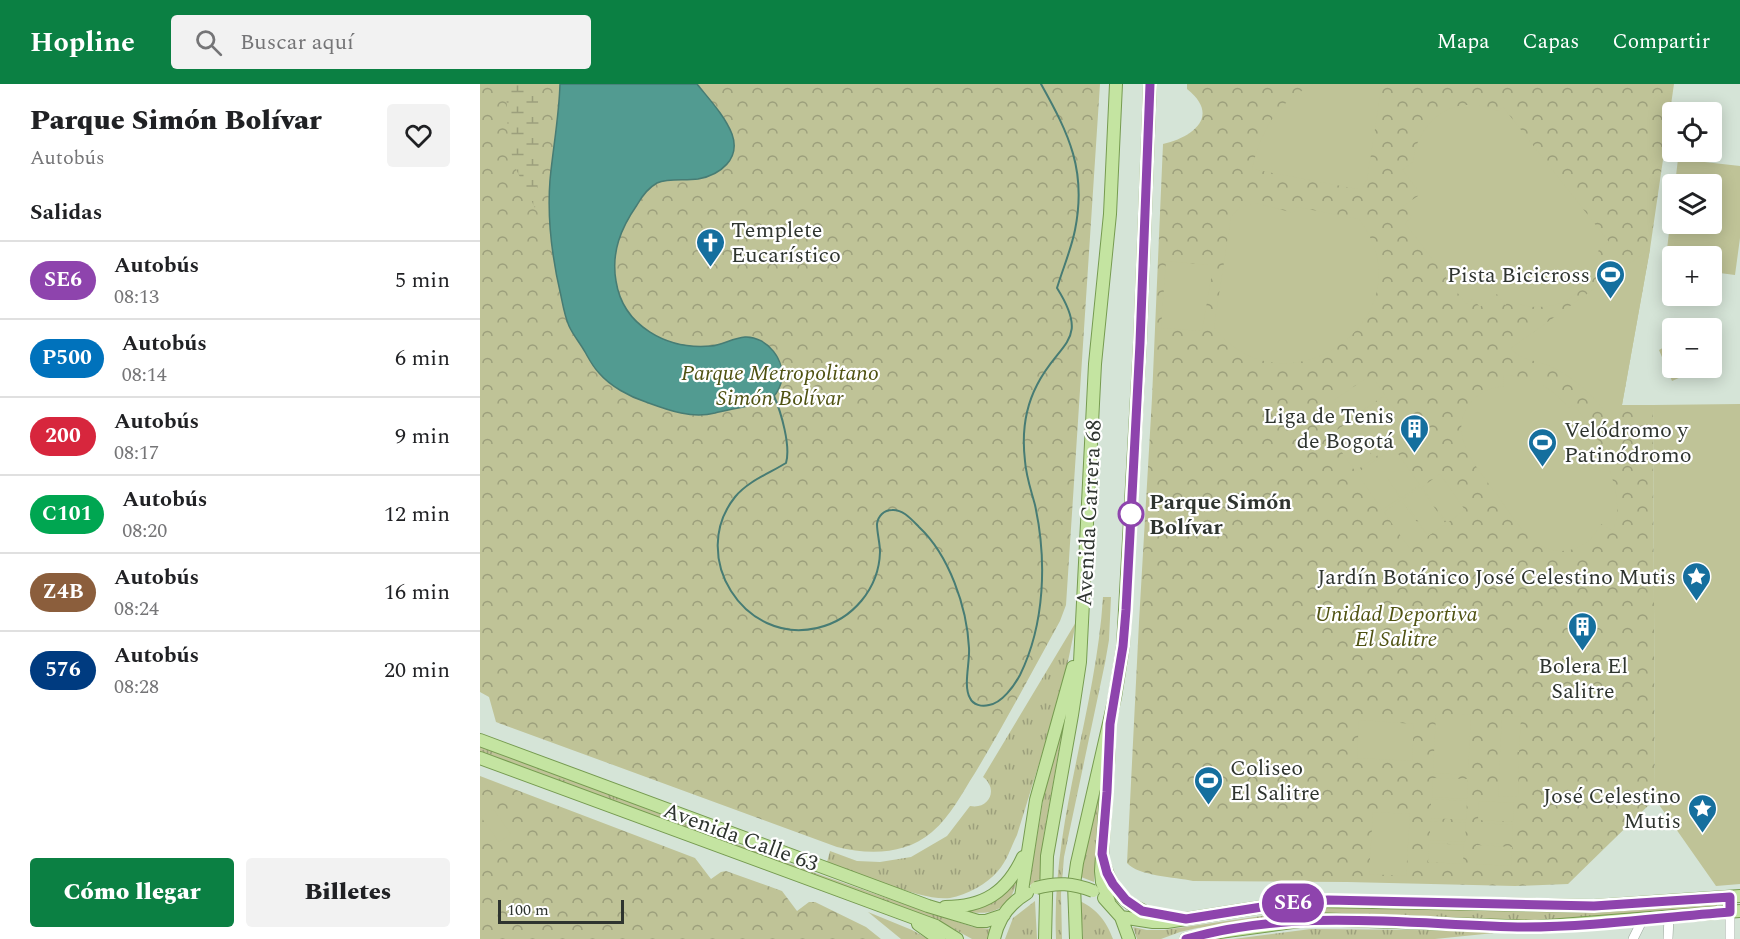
<!DOCTYPE html>
<html lang="es">
<head>
<meta charset="utf-8">
<style>
  body { margin:0; font-family:Spectral,serif; background:#f2f2f2; color:#202124; height:100vh; display:flex; flex-direction:column; font-size:22px; white-space:nowrap }
  * { box-sizing:border-box; margin:0 }
  p { font-size:20px; color:#757577 }
  .icon { flex:none; width:33px; height:33px; fill:none; stroke:currentColor; stroke-width:2; stroke-linecap:round; stroke-linejoin:round }
  .map { position:relative; flex:1; overflow:hidden }
  .details { display:flex; flex-direction:column; background:#fff; width:480px }
  .details>* { flex:none }
  .badge { padding:0 12px; border-radius:20px; font-size:21px; line-height:39px }
  .buttons { position:absolute; left:1182px; top:18px; display:grid; gap:12px }
  .buttons a { display:grid; place-items:center; width:60px; height:60px; border-radius:6px; background:#fff; box-shadow:0 3px 15px #0003; font-size:30px }
  .scale { position:absolute; left:18px; bottom:15px; width:126px; box-sizing:border-box; padding-left:6px; border:3px solid #2e342f; border-top:0; font-size:16px; line-height:21px; white-space:nowrap; color:#2e342f; -webkit-text-stroke:4px #fff; paint-order:stroke }
  .map>.badge { position:absolute; translate:-50% -50%; box-shadow:0 0 0 3px #fff }
  h2 { padding:0 30px; font-size:22px; line-height:54px }
  .round { display:grid; place-items:center; flex:none; width:63px; height:63px; border-radius:6px; background:#f2f2f2 }
  .summary { display:flex; align-items:center; justify-content:space-between; height:102px; padding:0 30px }
  h1 { font-size:28px; font-weight:800; line-height:45px }
  .button { display:flex; gap:12px; margin-top:auto; padding:12px 30px }
  .button a { flex:1; height:69px; border-radius:6px; background:#0b8043; color:#fff; font-size:24px; font-weight:800; line-height:69px; text-align:center }
  .button a+a { background:#f2f2f2; color:#202124 }
  ul { padding:0; list-style:none }
  li { display:flex; align-items:center; gap:18px; height:78px; padding:0 30px; border-top:2px solid #e0e0e0 }
  li div { flex:1 }
  li b { display:block; font-size:22px }
  li em { font-style:normal }
  li .badge { min-width:66px; font-weight:700; text-align:center }
  header { display:flex; align-items:center; gap:36px; box-sizing:border-box; height:84px; padding:0 30px; background:#0b8043; color:#fff }
  header strong { font-size:28px }
  nav { display:flex; gap:33px; margin-inline-start:auto; font-size:21px }
  .search { width:420px; height:54px; background:#f2f2f2; display:flex; align-items:center; gap:15px; box-sizing:border-box; padding:0 21px; border-radius:6px; color:#757577; font-size:22px }
  main { display:flex; flex:1; min-height:0 }
  .map>svg:first-child { display:block }
  .grass { fill:url(#grass-tufts) }
  .forest { fill:url(#forest-crowns) }
  .wetland { fill:url(#wetland-marsh) }
  .garden { fill:#bfc397 }
  .water { fill:#529b91; stroke:#477c74; stroke-width:1.5 }
  .lines { fill:none; stroke-linecap:round; stroke-linejoin:round }
  .stream { stroke:#477c74; stroke-width:2 }
  .minor-casing { stroke:#98a69a; stroke-width:10 }
  .major-casing { stroke:#769b50; stroke-width:14 }
  .minor { stroke:#fff; stroke-width:9 }
  .major { stroke:#c4e4a1; stroke-width:12 }
  .major-bridge-casing { stroke:#769b50; stroke-width:14; stroke-linecap:butt }
  .major-bridge { stroke:#c4e4a1; stroke-width:12 }
  .line-casing { stroke:#fff; stroke-width:14 }
  .line { stroke:#8e44ad; stroke-width:9 }
  .stop-dot { fill:#fff; stroke:#8e44ad; stroke-width:3 }
  .labels { text-anchor:middle; stroke-width:4.5; stroke-linejoin:round; paint-order:stroke }
  .poi-label { font-size:22px; fill:#2e342f; stroke:#fff; text-anchor:end }
  .park-label { font-size:22px; font-style:italic; fill:#4f5212; stroke:#fff }
  .stop-label { font-size:22px; font-weight:bold; fill:#2e342f; stroke:#fff; text-anchor:start }
  .street-label { font-size:22px; fill:#2e342f; stroke:#fff }
</style>
</head>
<body>
<header>
<strong>Hopline</strong>
<div class="search"><svg class="icon" aria-label="search" viewBox="0 0 24 24"><circle cx="10" cy="10" r="6"/><path d="M15 15l6 6"/></svg>Buscar aquí</div>
<nav><a>Mapa</a><a>Capas</a><a>Compartir</a></nav>
</header>
<main>
<section class="details">
<div class="summary"><div><h1>Parque Simón Bolívar</h1><p>Autobús</p></div><a class="round"><svg class="icon" aria-label="heart" viewBox="0 0 24 24"><path d="M12 20l-8-8c-3-5 5-10 8-4 3-6 11-1 8 4z"/></svg></a></div>
<h2>Salidas</h2>
<ul>
<li><span class="badge" style="background:#8e44ad;color:#fff">SE6</span><div><b>Autobús</b><p>08:13</p></div><em>5 min</em></li>
<li><span class="badge" style="background:#0072bc;color:#fff">P500</span><div><b>Autobús</b><p>08:14</p></div><em>6 min</em></li>
<li><span class="badge" style="background:#d7263d;color:#fff">200</span><div><b>Autobús</b><p>08:17</p></div><em>9 min</em></li>
<li><span class="badge" style="background:#00a651;color:#fff">C101</span><div><b>Autobús</b><p>08:20</p></div><em>12 min</em></li>
<li><span class="badge" style="background:#8b5e3c;color:#fff">Z4B</span><div><b>Autobús</b><p>08:24</p></div><em>16 min</em></li>
<li><span class="badge" style="background:#003b80;color:#fff">576</span><div><b>Autobús</b><p>08:28</p></div><em>20 min</em></li>
</ul>
<div class="button"><a>Cómo llegar</a><a>Billetes</a></div>
</section>
<div class="map">
<svg width="1260" height="855" viewBox="0 0 1260 855">
  <defs>
    <pattern id="grass-tufts" width="24" height="20" patternUnits="userSpaceOnUse" patternTransform="scale(1.5)"><rect width="24" height="20" fill="#bfc397"/><path d="M3 7l-1-3M5 7V3M7 7l1-3M15 17l-1-3M17 17v-4M19 17l1-3" fill="none" stroke="#9c9f7c"/></pattern>
    <pattern id="forest-crowns" width="20" height="18" patternUnits="userSpaceOnUse" patternTransform="scale(1.5)"><rect width="20" height="18" fill="#bfc397"/><path d="M2 6a3 3 0 1 1 6 0M12 15a3 3 0 1 1 6 0" fill="none" stroke="#9c9f7c"/></pattern>
    <pattern id="wetland-marsh" width="20" height="14" patternUnits="userSpaceOnUse" patternTransform="scale(1.5)"><rect width="20" height="14" fill="#bfc397"/><path d="M1 5h8M5 5V1M11 12h8M15 12V8" fill="none" stroke="#9c9f7c"/></pattern>
  </defs>
  <rect width="100%" height="100%" fill="#d5e4d7"/>
  <!-- grass -->
  <path class="grass" d="M623,513H631L629,556L625,579L584,773L581,810L582,855H576C571,739 616,628 623,513Z
    M596,538L583,602L537,751C531,763 527,777 518,787C507,800 487,811 470,814C443,818 376,788 347,778L350,767L377,777L400,778L431,773L467,752L490,722C509,726 519,705 503,693Z
    M583,644L564,750L560,795L549,802L566,697Z
    M0,660C59,682 116,705 175,728C279,770 386,808 493,843L511,845L508,855H492L463,839L0,668Z
    M622,687L614,798L601,793L609,745Z
    M538,790C534,821 516,834 486,827Z
    M555,817L557,855H525L533,834Z
    M600,817C618,826 626,837 633,855H603Z
    M1237,818V824L1065,838L849,829L717,844L700,848L681,855H657L653,843L667,846H684L850,822L1096,828L1136,827Z
    M388,828L432,846L448,855H421Z
    M831,845L1034,847L955,855H753Z"/>
  <!-- forest -->
  <path class="forest" d="M0,0H620L586,521L580,537C552,588 525,639 495,689C482,709 471,732 452,748C425,771 389,771 357,763L16,638L9,613L0,608Z
    M707,0H1194L1170,165L1142,321H1173L1175,715L1088,800L1035,802L867,798L713,797C695,793 658,792 647,779L659,538L672,314L683,60C713,53 741,32 707,5Z
    M0,692L215,774L231,795L241,788L246,787L302,807L317,827L329,818H335L386,843L401,855H0Z"/>
  <!-- wetland -->
  <path class="wetland" d="M26,0H61L58,18L60,74L55,124L34,81L28,54Z"/>
  <!-- garden -->
  <path class="garden" d="M834,0H902L887,96L882,104L877,105L772,85C781,46 797,18 834,0Z
    M984,21H999L1018,27L1023,23L1129,158L1118,167C1116,211 1069,235 1031,217L1025,221L1017,210L1000,223L993,215L986,220L925,139L932,133L923,122L941,110L922,86L933,78C936,49 955,25 984,21Z
    M1198,75L1260,82V154L1255,191L1232,188V172H1192V184L1185,183L1192,122V140H1232V100H1195Z
    M776,119L814,129L817,123L879,135C952,233 805,336 734,243L751,133L761,122Z
    M1170,165L1142,321L1138,347C1121,318 1098,294 1067,281C1053,275 1041,277 1031,264Z
    M686,177L728,181L732,179L735,181L736,185L732,189L722,247L681,244Z
    M1192,259V284H1208L1210,289L1192,297L1179,266Z
    M891,291L905,311L868,336L854,316Z
    M1023,291C1050,292 1072,303 1089,324L1094,320L1130,374L1126,377C1135,399 1142,424 1133,447L1121,440C1114,453 1105,463 1090,466C1055,474 1035,436 1018,412C1000,387 967,353 988,322C997,309 1009,304 1024,302Z
    M905,312L931,348L894,374L880,353L894,375L875,387L850,351L886,325L901,345L887,324Z
    M1260,320V800L1236,802L1175,715L1173,321Z
    M914,364L940,401L921,414L906,392L920,414L902,426L877,389Z
    M960,390L985,426L967,439L942,403Z
    M940,403L966,440L948,452L923,415Z
    M921,416L948,453L930,465L904,428Z
    M956,630L991,631L988,691L953,689Z
    M1022,632L1041,633L1039,668H1020Z
    M879,636L934,640L932,677L877,674Z
    M1020,677H1039L1038,713L1018,712Z
    M953,694L988,695L987,715L952,713Z
    M951,715L987,717L986,736L951,734Z
    M999,717L1034,719L1033,738L998,736Z
    M13,725L31,750L19,758L1,733Z
    M893,728L930,730L926,792L889,790Z
    M950,737L986,739L985,758L950,756Z
    M997,739L1033,741L1032,760L997,759Z
    M949,759L984,761L983,780L948,778Z
    M996,761L1032,763L1031,782L996,780Z"/>
  <!-- water -->
  <path class="water" d="M80,0H217C229,15 245,32 252,50C261,75 240,91 218,95C205,97 189,94 177,99C168,104 162,112 157,121C141,144 131,168 136,197C143,242 187,266 231,262C242,261 253,254 265,253C287,252 307,277 301,299C300,302 297,309 294,312C284,321 249,325 235,329C211,335 188,326 166,318C150,313 130,302 119,289C113,283 109,275 105,268C100,259 93,251 89,242C85,233 83,222 81,212C72,174 67,135 70,96C73,64 79,33 80,0Z"/>
  <g class="lines">
    <!-- stream -->
    <path class="stream" d="M294,312C301,328 311,362 306,379C290,389 268,397 255,413C208,472 264,561 337,544C373,536 399,504 400,468C400,459 397,449 397,440C398,432 404,426 412,426C423,425 432,436 439,443C469,471 487,523 489,564C490,579 483,602 490,614C493,621 502,623 509,621C522,619 534,602 540,591C565,540 567,476 555,421C551,406 546,392 545,377C542,352 545,324 557,301C579,257 611,258 577,204C583,184 591,166 595,146C607,87 589,50 561,0"/>
    <defs>
      <path id="minor" d="M1250,813V855
        M1153,855L1163,835
        M1188,855L1189,833"/>
      <path id="major" d="M0,656L448,822L498,837H506L524,831
        M629,666L621,787L622,798L629,818
        M0,674L456,842L477,855
        M624,780C634,812 653,828 686,833
        M541,813L556,716L593,583
        M624,814L641,833L649,855
        M465,823C504,823 527,808 543,773
        M641,833L673,838H687L788,822L837,817L1114,822L1260,812
        M438,840L459,855
        M514,855C518,835 530,819 547,809
        M565,855L567,772L592,631L600,578L615,280L630,130L636,0
        M596,855L594,800L597,779L635,613L643,562L660,259L670,0
        M706,855L733,849L834,835L1055,843L1260,827"/>
    </defs>
    <!-- minor casing -->
    <use href="#minor" class="minor-casing"/>
    <!-- major casing -->
    <use href="#major" class="major-casing"/>
    <!-- minor -->
    <use href="#minor" class="minor"/>
    <!-- major -->
    <use href="#major" class="major"/>
    <defs>
      <path id="major-bridge" d="M556,804C577,798 593,799 613,807"/>
    </defs>
    <!-- major-bridge casing -->
    <use href="#major-bridge" class="major-bridge-casing"/>
    <!-- major-bridge -->
    <use href="#major-bridge" class="major-bridge"/>
  </g>
  <g class="lines">
    <defs>
      <path id="line" d="M670,0L660,259L646,526L643,562L630,640L627,708L622,770L627,789L633,800L646,816L662,827L706,835L788,822L848,816L1114,822L1250,813V828C1182,833 1113,843 1045,843C931,841 819,823 706,855"/>
    </defs>
    <!-- line casing -->
    <use href="#line" class="line-casing"/>
    <!-- line -->
    <use href="#line" class="line"/>
  </g>
  <!-- icons -->
  <defs>
    <symbol id="church-pin" viewBox="-11 -11 22 30"><path d="M0 17L-7.5 6A9.5 9.5 0 1 1 7.5 6Z" fill="#156f9e" stroke="#fff"/><path d="M-1.2-6h2.4v3.5h3.3v2.4h-3.3V6h-2.4V-.1h-3.3v-2.4h3.3Z" fill="#fff"/></symbol>
    <symbol id="stadium-pin" viewBox="-11 -11 22 30"><path d="M0 17L-7.5 6A9.5 9.5 0 1 1 7.5 6Z" fill="#156f9e" stroke="#fff"/><path d="M0-5a6.5 5 0 1 0 0 10a6.5 5 0 1 0 0-10ZM-3.5-1.8h7v3.6h-7Z" fill="#fff"/></symbol>
    <symbol id="building-pin" viewBox="-11 -11 22 30"><path d="M0 17L-7.5 6A9.5 9.5 0 1 1 7.5 6Z" fill="#156f9e" stroke="#fff"/><path d="M-4-6H4V6H1V3H-1V6H-4ZM-2.5-4.3h1.7v1.8h-1.7ZM.8-4.3h1.7v1.8H.8ZM-2.5-1h1.7V.8h-1.7ZM.8-1h1.7V.8H.8Z" fill="#fff"/></symbol>
    <symbol id="sight-pin" viewBox="-11 -11 22 30"><path d="M0 17L-7.5 6A9.5 9.5 0 1 1 7.5 6Z" fill="#156f9e" stroke="#fff"/><path d="M0-6L1.8-2.2L6-1.7L2.9 1.2L3.7 5.4L0 3.3L-3.7 5.4L-2.9 1.2L-6-1.7L-1.8-2.2Z" fill="#fff"/></symbol>
  </defs>
  <g fill-rule="evenodd">
    <use href="#church-pin" x="214" y="142" width="33" height="45"/>
    <use href="#stadium-pin" x="1114" y="174" width="33" height="45"/>
    <use href="#building-pin" x="918" y="328" width="33" height="45"/>
    <use href="#stadium-pin" x="1046" y="342" width="33" height="45"/>
    <use href="#sight-pin" x="1200" y="476" width="33" height="45"/>
    <use href="#building-pin" x="1086" y="526" width="33" height="45"/>
    <use href="#stadium-pin" x="712" y="680" width="33" height="45"/>
    <use href="#sight-pin" x="1206" y="708" width="33" height="45"/>
  </g>
  <!-- markers -->
  <circle class="stop-dot" cx="651" cy="430" r="12"/>
  <g class="labels">
    <!-- poi labels -->
    <g class="poi-label">
      <text x="251" y="153" text-anchor="start">Templete<tspan x="251" dy="25">Eucarístico</tspan></text>
      <text x="1110" y="198">Pista Bicicross</text>
      <text x="914" y="339">Liga de Tenis<tspan x="914" dy="25">de Bogotá</tspan></text>
      <text x="1084" y="353" text-anchor="start">Velódromo y<tspan x="1084" dy="25">Patinódromo</tspan></text>
      <text x="1196" y="500">Jardín Botánico José Celestino Mutis</text>
      <text x="1103" y="589" text-anchor="middle">Bolera El<tspan x="1103" dy="25">Salitre</tspan></text>
      <text x="750" y="691" text-anchor="start">Coliseo<tspan x="750" dy="25">El Salitre</tspan></text>
      <text x="1201" y="719">José Celestino<tspan x="1201" dy="25">Mutis</tspan></text>
    </g>
    <!-- park labels -->
    <g class="park-label">
      <text x="300" y="296">Parque Metropolitano<tspan x="300" dy="25">Simón Bolívar</tspan></text>
      <text x="916" y="537">Unidad Deportiva<tspan x="916" dy="25">El Salitre</tspan></text>
    </g>
    <!-- stop labels -->
    <g class="stop-label">
      <text x="669" y="425">Parque Simón<tspan x="669" dy="25">Bolívar</tspan></text>
    </g>
    <!-- street labels -->
    <g class="street-label">
      <text transform="translate(608 429) rotate(-87)" y="8">Avenida Carrera 68</text>
      <text transform="translate(261 752) rotate(20)" y="8">Avenida Calle 63</text>
    </g>
  </g>
</svg>
<div class="buttons">
<a><svg class="icon" aria-label="locate" viewBox="0 0 24 24"><circle cx="12" cy="12" r="6"/><path d="M12 2v4M12 18v4M2 12h4M18 12h4"/></svg></a>
<a><svg class="icon" aria-label="layers" viewBox="0 0 24 24"><path d="M12 4l9 5-9 5-9-5zM3 14l9 5 9-5"/></svg></a>
<a>+</a>
<a>−</a>
</div>
<div class="scale">100 m</div>
<b class="badge" style="left:813px;top:819px;background:#8e44ad;color:#fff">SE6</b>
</div>
</main>
</body>
</html>
